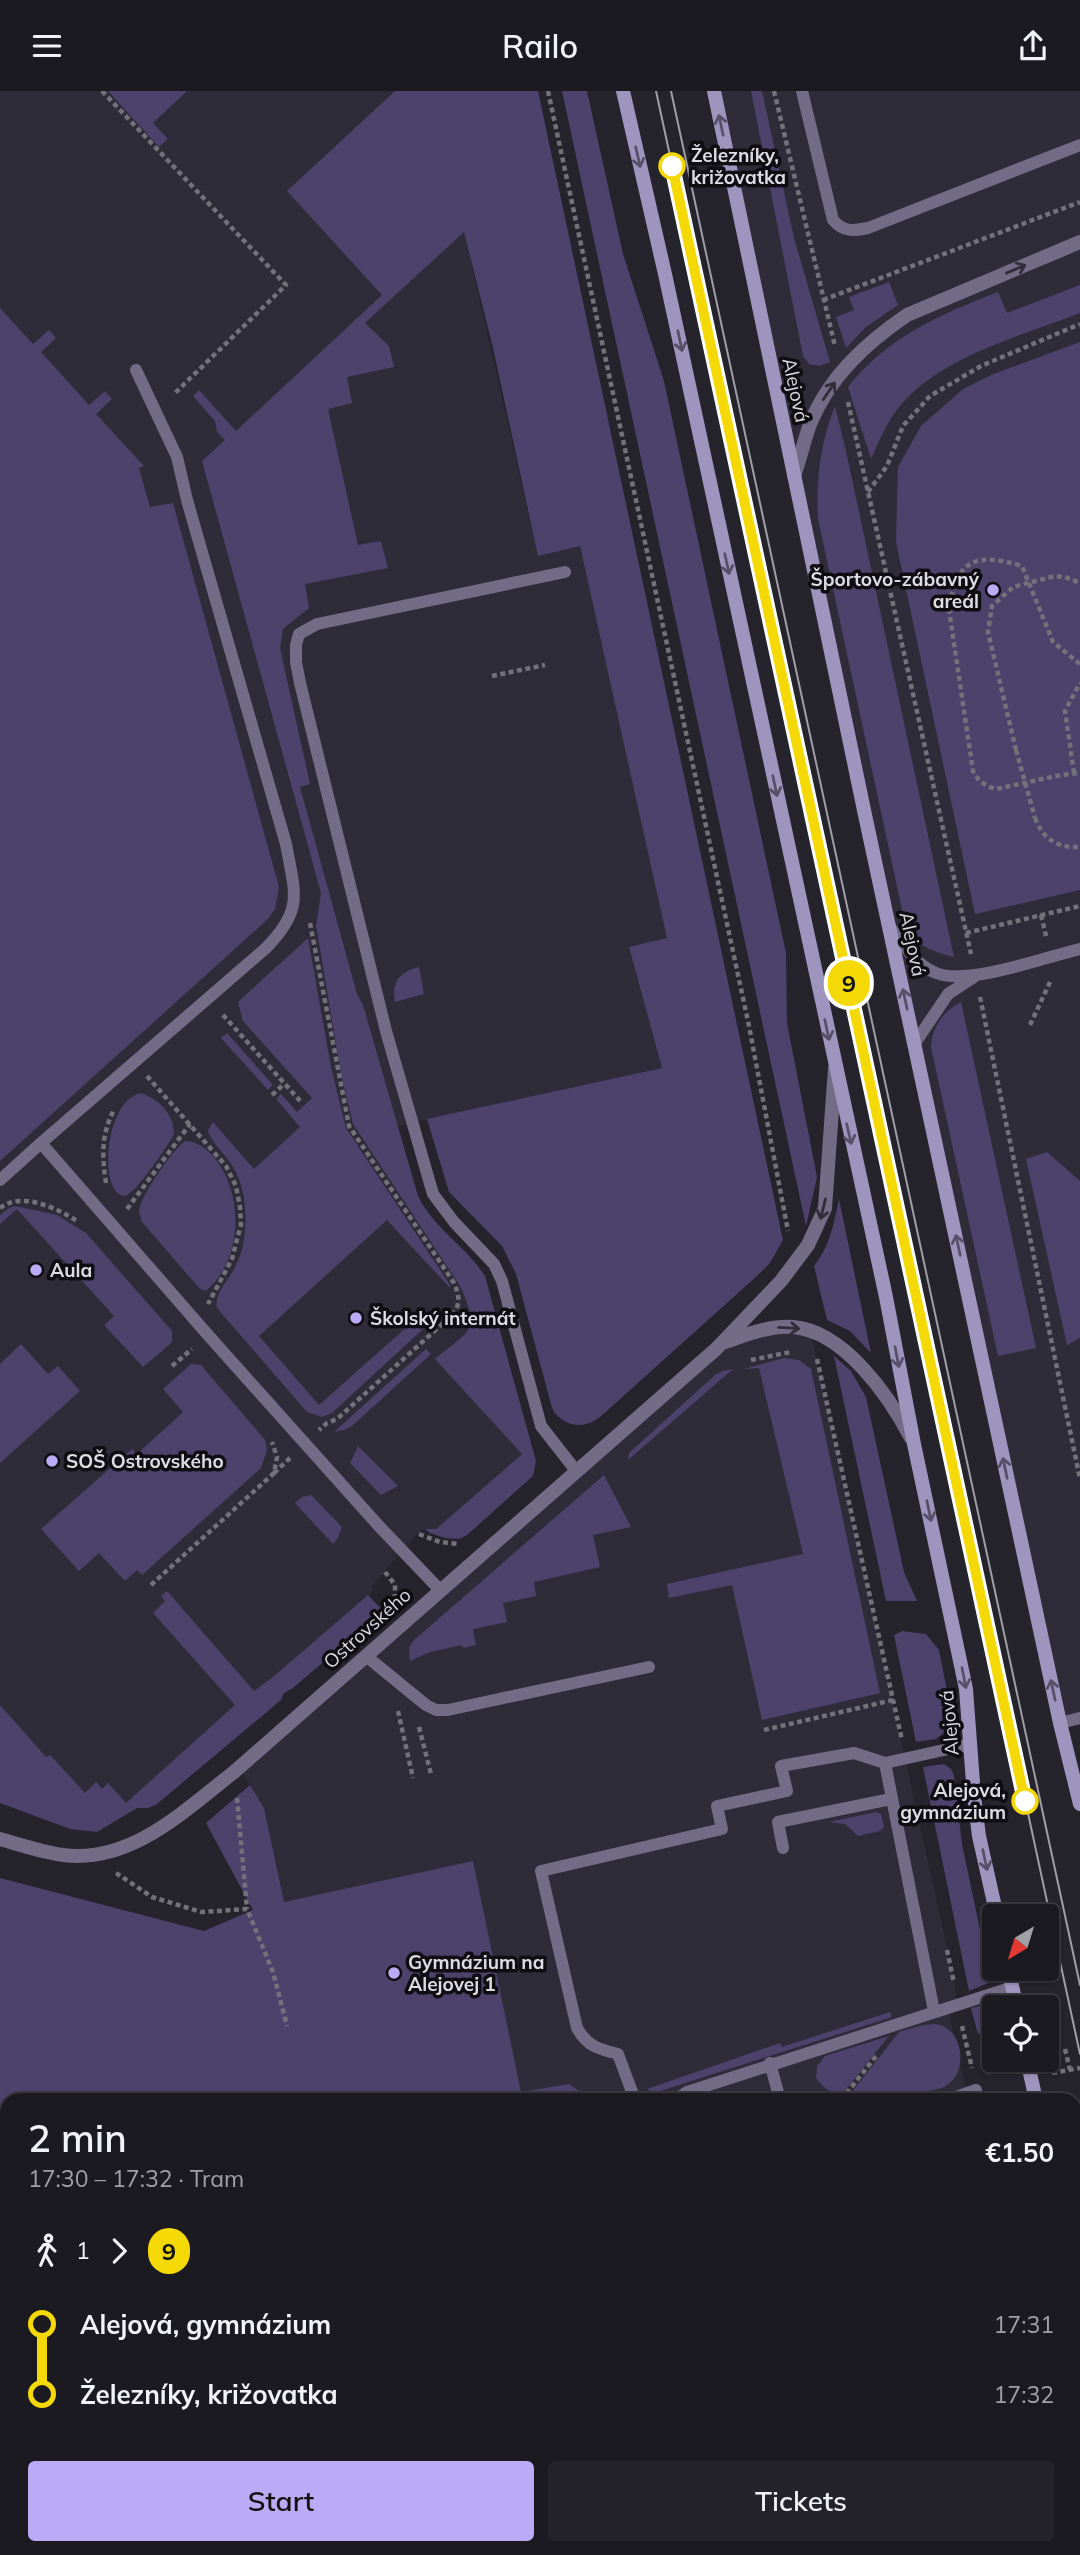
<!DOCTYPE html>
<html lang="en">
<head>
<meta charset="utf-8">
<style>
  body { margin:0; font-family:Mulish,sans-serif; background:#25232a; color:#f1f3f6; height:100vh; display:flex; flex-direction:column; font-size:26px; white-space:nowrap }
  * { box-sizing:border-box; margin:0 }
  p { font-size:23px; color:#a0a1a5 }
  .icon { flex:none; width:38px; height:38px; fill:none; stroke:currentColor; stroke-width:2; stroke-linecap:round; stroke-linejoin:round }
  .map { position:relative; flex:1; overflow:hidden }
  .panel { position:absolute; left:0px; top:2002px; width:1082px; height:462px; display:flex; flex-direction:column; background:#1c1a21; border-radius:21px 21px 0 0; box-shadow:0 2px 5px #0004,0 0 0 2px #3a383f }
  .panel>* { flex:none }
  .badge { padding:0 14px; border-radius:23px; font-size:24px; line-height:46px }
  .needle { width:46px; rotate:218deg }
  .buttons { position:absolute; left:982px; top:1813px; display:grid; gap:14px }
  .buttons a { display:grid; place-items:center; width:77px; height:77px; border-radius:7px; background:#1c1a21; box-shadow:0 2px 5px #0004,0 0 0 2px #3a383f; font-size:35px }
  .map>.badge { position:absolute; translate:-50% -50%; box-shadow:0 0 0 4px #fff }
  .legs { display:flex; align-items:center; gap:10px; height:77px; padding:0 28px; font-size:23px }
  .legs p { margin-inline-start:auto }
  .summary { display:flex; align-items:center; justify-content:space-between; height:119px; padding:0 28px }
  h1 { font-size:38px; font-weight:600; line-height:52px }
  .action { display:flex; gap:14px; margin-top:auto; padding:14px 28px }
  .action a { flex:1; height:80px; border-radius:7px; background:#bbaaf6; color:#111; font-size:28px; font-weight:600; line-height:80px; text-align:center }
  .action a+a { background:#25232a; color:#f1f3f6 }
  ul { padding:0 28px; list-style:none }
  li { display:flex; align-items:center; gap:24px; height:70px; font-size:26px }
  li i { display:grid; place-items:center; width:10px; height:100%; margin:0 9px; background:currentColor }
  li i::after { content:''; width:18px; height:18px; margin:-9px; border:5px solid; border-radius:50%; background:#1c1a21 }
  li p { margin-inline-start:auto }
  li:first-child i { background:linear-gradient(#0000 50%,currentColor 0) }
  li:last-child i { background:linear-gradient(currentColor 50%,#0000 0) }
  header { display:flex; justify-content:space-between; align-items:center; height:91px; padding:0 28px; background:#1c1a21; font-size:32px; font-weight:600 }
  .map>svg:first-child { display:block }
  .built { fill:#2f2c39 }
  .green { fill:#4c426c }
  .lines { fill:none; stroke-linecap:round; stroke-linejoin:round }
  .path { stroke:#737179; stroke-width:4.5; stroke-dasharray:5 3.5; stroke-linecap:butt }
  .lane { stroke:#726c87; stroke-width:12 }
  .street { stroke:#726c87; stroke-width:14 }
  .secondary { stroke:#9e95bf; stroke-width:14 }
  .tram { stroke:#a09ea5; stroke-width:2 }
  .path-bridge { stroke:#737179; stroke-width:4.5; stroke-dasharray:5 3.5; stroke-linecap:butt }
  .oneway { stroke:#565168 }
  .oneway2 { stroke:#312e3a }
  .line-1-casing { stroke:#fff; stroke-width:16 }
  .line-1 { stroke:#f5d907; stroke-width:10 }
  .stop-1-dot { fill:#fff; stroke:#f5d907; stroke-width:3.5 }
  .poi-dot { fill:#bbaaf6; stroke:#0e0d11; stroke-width:2.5 }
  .labels { text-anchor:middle; stroke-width:7; stroke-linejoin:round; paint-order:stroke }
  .stop-label { font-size:19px; font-weight:bold; fill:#dedce3; stroke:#0e0d11; text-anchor:start }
  .street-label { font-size:19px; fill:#dedce3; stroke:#0e0d11 }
  .poi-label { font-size:19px; font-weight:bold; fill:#dedce3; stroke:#0e0d11; text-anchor:start }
</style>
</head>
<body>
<header><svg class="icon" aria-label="menu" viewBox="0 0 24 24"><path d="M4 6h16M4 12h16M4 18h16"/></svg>Railo<svg class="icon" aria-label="share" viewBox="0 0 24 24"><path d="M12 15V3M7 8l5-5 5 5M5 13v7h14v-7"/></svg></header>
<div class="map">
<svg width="1080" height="2464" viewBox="0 0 1080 2464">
  <rect width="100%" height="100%" fill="#25232c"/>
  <!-- built -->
  <path class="built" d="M0,0H453L464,140L538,464L580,455L668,847L629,856L662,977L395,1036L417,1119L485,1193L523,1362L436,1438L421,1439L371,1496L374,1499L274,1586L271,1599L134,1720L48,1727L0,1708Z
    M714,0H1080V1632H1060Z
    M810,1239L954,1888L957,1913L948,1917L968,2009H304L283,1811L264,1717L239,1676L723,1251L752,1242Z
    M314,2457H1066L1067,2464H314Z"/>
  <!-- green -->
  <path class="green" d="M108,0H187L153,32L168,48L159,56Z
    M395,0H538L783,1149L770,1172L757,1185L600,1326C584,1339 562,1336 552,1317L516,1183L502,1155L449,1101L427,1028L662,977L629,856L667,847L580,455L538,465L493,257L464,141L365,232L389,255L394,276L347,286L352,312L328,318L358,454L381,450L388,477L305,493L309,517L283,538L280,557L310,693L300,696L357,903L363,914L418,1105C434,1138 466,1155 485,1185L536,1370L533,1385L467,1444L459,1448L445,1447L430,1442L425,1438H436L522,1363L435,1268C471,1237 481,1242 460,1195L353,1033L341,983L318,846L316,835L321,802L202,370L225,349L217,341L215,330L193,305L199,299L236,340L382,204L287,100Z
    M562,0H587L623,163L664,290L680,365L786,862L787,932L817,1086L806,1135Z
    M751,0H762L794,147L830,271L819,275L809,273L803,265Z
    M889,191L898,214L866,236L846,257L836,226L854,219L849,206Z
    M1080,194V222C1026,243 952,263 910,304C891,322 881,345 871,368L848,296C887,246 941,223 998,201L1007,222Z
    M0,217L33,253L49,239L56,247L41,261L89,314L105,300L112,308L96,323L144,375L139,377L150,416L173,412L279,796L275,818L268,828L0,1070Z
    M1080,251V799L975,823L896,451L898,376L921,335L963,298L991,284Z
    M835,315L846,360L954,866C935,862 920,855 907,842L818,428C816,388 820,353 835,315Z
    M308,847L331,976L346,1037L450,1194V1197L387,1129L259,1245L319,1314L426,1219L434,1228L332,1322L322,1326L307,1321L217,1217C213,1203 231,1187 236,1174C240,1166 243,1157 244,1148C248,1119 245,1089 226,1066C219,1057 211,1050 208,1039L213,1031L254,1078L300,1036L276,1008L281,1003L297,1021L312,1007L243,930L238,911Z
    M419,876L424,903L395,911C391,891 400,880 419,876Z
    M961,911L1036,1257L998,1265L931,956C932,936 943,920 961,911Z
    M227,942L273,994L268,999L221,947Z
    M141,1002C159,1008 174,1023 174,1043C168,1054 134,1107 123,1105C98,1100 105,1009 141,1002Z
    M185,1050C197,1050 205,1057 213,1065C244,1101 244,1168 206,1200L200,1198L142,1131C140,1125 138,1121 140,1115C146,1098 172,1060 185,1050Z
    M1047,1061L1080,1090V1247L1067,1254L1026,1068Z
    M839,1108L871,1262L850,1240L827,1229L814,1175C830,1155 834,1132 839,1108Z
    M15,1115L57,1124L86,1142L172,1240V1250L169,1254L143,1276L104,1234L114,1225L17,1118L0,1133V1124L9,1117Z
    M21,1253L48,1283L58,1275L80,1300L0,1372V1273Z
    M426,1258L431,1263L352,1335L344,1339L334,1341Z
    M834,1265L851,1280L866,1306L904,1481L917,1510H886Z
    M784,1267L799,1269L811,1278L880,1602L762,1629L732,1494L669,1507L667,1493L803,1463L759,1277L744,1278Z
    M191,1273L201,1274L265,1349L267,1359L261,1377L142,1484L137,1479L125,1490L99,1462L79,1480L41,1438L132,1358L137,1363L183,1321L163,1298Z
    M733,1278L628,1369L629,1362L715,1284L722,1280Z
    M358,1355L398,1395L381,1404L350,1372Z
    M604,1384L631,1436L593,1444L600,1476L534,1491L536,1505L503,1512L507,1531L473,1538L476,1554L463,1557L462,1554L430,1561L410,1570L409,1556L414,1549Z
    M311,1404L342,1436L338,1447L333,1453L295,1412L302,1406Z
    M167,1500L254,1600L273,1586L368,1504L383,1520L293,1597L284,1602L281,1609L157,1713L148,1717H137L97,1741L70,1738L0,1712V1614L46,1666L50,1664L85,1702L96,1691L102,1698L108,1692L126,1712L235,1614L153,1522L165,1510L161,1505Z
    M902,1540L926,1543L939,1559L952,1625L946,1640L936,1648L916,1651L894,1544Z
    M944,1673L951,1678L954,1684L962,1753L991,1891L969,1900L923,1676Z
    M250,1694L264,1717L284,1811L473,1770L521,2001L569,1993L592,2009H7V2457H145L142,2464H0V1787L204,1840L253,1819L206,1732Z
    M876,1721L881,1723L884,1736L880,1740L858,1745L845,1733L829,1731Z
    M996,1911L994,1940L978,1943L971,1917Z
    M890,1921L892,1926L654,2002L647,1998L774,1954L780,1952L782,1956Z
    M923,1934C928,1934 935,1932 940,1934C965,1941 968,1985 944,1996C926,2004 873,2001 851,2002L899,1941Z
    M889,1945L843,2002C830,2002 824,1998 816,1987L817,1975L825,1965Z
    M994,1948V1969H1008L1010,1979L987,1984L980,1952Z
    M200,2457H307L308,2464H197Z
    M321,2457H358C347,2464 332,2464 321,2457Z
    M414,2457H541L565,2464H395Z
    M672,2457H727L752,2464H662Z
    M811,2457H854L862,2459L861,2464H809Z
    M966,2457H1066L1067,2464H963Z"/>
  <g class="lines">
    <!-- path -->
    <path class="path" d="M102,0L286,194L173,304
      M548,0L749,935L788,1140
      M774,0L835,255
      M823,209L1080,111
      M848,311L971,863
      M868,401L887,375L903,335L930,305L981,275L1080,233
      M1080,573L1053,551L1022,475C976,461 956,468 949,519L973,680C978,690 985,695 996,698L1061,684L1080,682
      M492,585L545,574
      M1016,659L988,541L992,515L1013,496L1055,485L1065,486L1080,492
      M1074,682L1065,620L1080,592
      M1035,727C1043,748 1057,757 1080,756
      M1041,824L1046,845
      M310,832L349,1035L454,1192C460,1206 461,1215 450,1226L337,1328L327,1332L319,1339
      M966,842L1080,815
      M980,906L1080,1388
      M223,924L302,1012
      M1030,934L1051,889
      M147,985L226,1075L236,1095L240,1116L241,1134L236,1152L232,1168L208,1213
      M272,1004L284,993
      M106,1092C102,1066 101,1043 114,1019
      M0,1117C21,1100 57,1117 77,1130
      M127,1118L190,1033
      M817,1268L902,1649
      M751,1269L791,1261
      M172,1275L192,1258
      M274,1382L290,1367
      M419,1443L440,1451L458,1453
      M385,1481L395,1494V1508
      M151,1494L274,1382L277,1366L272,1351
      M398,1620L413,1687
      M419,1636L431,1683
      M764,1639L893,1609
      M237,1707L247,1818
      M116,1782L152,1806L201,1821L247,1818L273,1881L287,1935
      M947,1859L954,1892
      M962,1935L972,1977
      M1065,1958L1070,1979
      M1052,1982L1080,1977
      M841,2009L877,1964
      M1074,2394H1076
      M1074,2446L1078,2464
      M652,2464L662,2457"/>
    <!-- lane -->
    <path class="lane" d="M802,0L833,129C843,141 853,140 868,137L1080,54
      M136,279L177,366L187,409L286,753C295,803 304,818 266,857L41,1052L208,1244L378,1434L440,1499
      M565,481L317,533L299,543L296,554V571L300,592L386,940L433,1103L454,1131L494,1173L502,1190L541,1335L577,1381
      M890,836C903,852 915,874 936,882C968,895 1045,866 1080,858
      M915,952L948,903L974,886
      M0,1089L41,1052
      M366,1565L426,1614L436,1619H448L649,1576
      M1060,1632L1080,1627
      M885,1672L934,1920
      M783,1757L778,1731L891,1708
      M770,1972L780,2009
      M635,2009L618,1963C598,1958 587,1955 577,1937L541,1780L722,1738L717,1715L787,1700L781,1675L854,1662L885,1672L971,1653
      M675,2009L687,2001L1013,1896
      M948,2009L976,1999
      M1074,2101L1080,2100
      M314,2457V2464
      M575,2457L599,2464
      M188,2464L190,2457
      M375,2464L391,2457"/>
    <!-- street -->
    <path class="street" d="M794,385C800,368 804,350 810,333C829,286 866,252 907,224L1080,151
      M725,1251C746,1244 770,1234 793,1236C844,1240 889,1305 911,1347
      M0,1748C21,1754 42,1761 63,1764C131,1773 185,1719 234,1681L716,1258L781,1190L808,1154L825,1117L835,977"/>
    <!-- secondary -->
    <path class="secondary" d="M623,0L665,183L886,1206L914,1353L966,1598L974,1705L979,1745L997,1825
      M714,0L865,724L1060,1632L1080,1713
      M1008,1878L1017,1916
      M1027,1969L1036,2009
      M1074,2133L1080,2150"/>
    <!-- tram -->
    <path class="tram" d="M656,0L1080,1963
      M671,0L1080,1894"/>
    <!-- path-bridge -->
    <path class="path-bridge" d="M1016,659L1035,727"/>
  </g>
  <!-- one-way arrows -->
  <defs><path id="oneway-shaft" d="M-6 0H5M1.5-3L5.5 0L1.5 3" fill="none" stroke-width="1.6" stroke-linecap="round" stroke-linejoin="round" transform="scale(1.75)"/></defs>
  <g class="oneway">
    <use href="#oneway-shaft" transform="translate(721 34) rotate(-102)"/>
    <use href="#oneway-shaft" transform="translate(638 66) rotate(77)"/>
    <use href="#oneway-shaft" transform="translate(680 250) rotate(78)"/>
    <use href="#oneway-shaft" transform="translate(727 473) rotate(78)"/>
    <use href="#oneway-shaft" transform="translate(775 695) rotate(78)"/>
    <use href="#oneway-shaft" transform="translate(905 908) rotate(-102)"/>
    <use href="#oneway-shaft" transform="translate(827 939) rotate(78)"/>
    <use href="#oneway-shaft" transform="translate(849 1043) rotate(77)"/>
    <use href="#oneway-shaft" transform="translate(958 1154) rotate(-102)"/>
    <use href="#oneway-shaft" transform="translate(897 1266) rotate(79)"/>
    <use href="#oneway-shaft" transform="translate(1005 1377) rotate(-102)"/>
    <use href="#oneway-shaft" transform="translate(929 1420) rotate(78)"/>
    <use href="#oneway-shaft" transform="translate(964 1587) rotate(79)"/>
    <use href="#oneway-shaft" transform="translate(1053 1599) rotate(-102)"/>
    <use href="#oneway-shaft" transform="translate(985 1769) rotate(78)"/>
  </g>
  <g class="oneway2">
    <use href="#oneway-shaft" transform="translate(1016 178) rotate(-23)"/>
    <use href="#oneway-shaft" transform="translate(829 300) rotate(-56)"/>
    <use href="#oneway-shaft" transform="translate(823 1118) rotate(104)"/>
    <use href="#oneway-shaft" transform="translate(789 1237) rotate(3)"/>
  </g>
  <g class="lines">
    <defs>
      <path id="line-1" d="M672,75L1025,1710"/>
    </defs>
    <!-- line-1 casing -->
    <use href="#line-1" class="line-1-casing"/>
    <!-- line-1 -->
    <use href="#line-1" class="line-1"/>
  </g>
  <!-- markers -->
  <g class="stop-1-dot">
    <circle cx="672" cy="75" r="12"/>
    <circle cx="1025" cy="1710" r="12"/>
  </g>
  <g class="poi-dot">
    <circle cx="993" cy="499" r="7"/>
    <circle cx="36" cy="1179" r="7"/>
    <circle cx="356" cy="1227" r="7"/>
    <circle cx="52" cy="1370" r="7"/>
    <circle cx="394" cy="1882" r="7"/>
  </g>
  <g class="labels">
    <!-- stop labels -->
    <g class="stop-label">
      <text x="691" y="71">Železníky,<tspan x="691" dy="22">križovatka</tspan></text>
      <text x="1006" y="1706" text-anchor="end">Alejová,<tspan x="1006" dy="22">gymnázium</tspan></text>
    </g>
    <!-- street labels -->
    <g class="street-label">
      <text transform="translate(796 299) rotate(78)" y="7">Alejová</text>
      <text transform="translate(913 853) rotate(78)" y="7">Alejová</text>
      <text transform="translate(367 1537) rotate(-42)" y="7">Ostrovského</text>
      <text transform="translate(949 1632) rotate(-95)" y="7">Alejová</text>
    </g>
    <!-- poi labels -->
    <g class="poi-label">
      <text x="979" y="495" text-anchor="end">Športovo-zábavný<tspan x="979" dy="22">areál</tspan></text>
      <text x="50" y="1186">Aula</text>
      <text x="370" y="1234">Školský internát</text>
      <text x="66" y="1377">SOŠ Ostrovského</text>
      <text x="408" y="1878">Gymnázium na<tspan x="408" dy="22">Alejovej 1</tspan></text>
    </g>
  </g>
</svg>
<div class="buttons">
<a><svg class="needle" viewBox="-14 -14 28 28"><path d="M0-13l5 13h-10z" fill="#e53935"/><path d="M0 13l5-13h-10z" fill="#a0a1a5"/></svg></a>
<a><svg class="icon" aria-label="locate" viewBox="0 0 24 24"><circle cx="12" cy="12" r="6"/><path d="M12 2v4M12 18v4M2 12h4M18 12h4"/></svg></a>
</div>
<b class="badge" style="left:849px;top:892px;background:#f5d907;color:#111">9</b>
<section class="panel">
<div class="summary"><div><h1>2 min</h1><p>17:30 – 17:32 · Tram</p></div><b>€1.50</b></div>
<div class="legs"><svg class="icon" aria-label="walk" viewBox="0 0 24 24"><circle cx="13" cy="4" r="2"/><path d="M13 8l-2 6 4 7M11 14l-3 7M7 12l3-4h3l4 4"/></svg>1<svg class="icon" aria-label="forward" viewBox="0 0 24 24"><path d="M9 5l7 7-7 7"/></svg><b class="badge" style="background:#f5d907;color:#111">9</b></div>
<ul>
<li><i style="color:#f5d907"></i><b>Alejová, gymnázium</b><p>17:31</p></li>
<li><i style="color:#f5d907"></i><b>Železníky, križovatka</b><p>17:32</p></li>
</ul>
<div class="action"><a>Start</a><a>Tickets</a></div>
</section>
</div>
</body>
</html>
